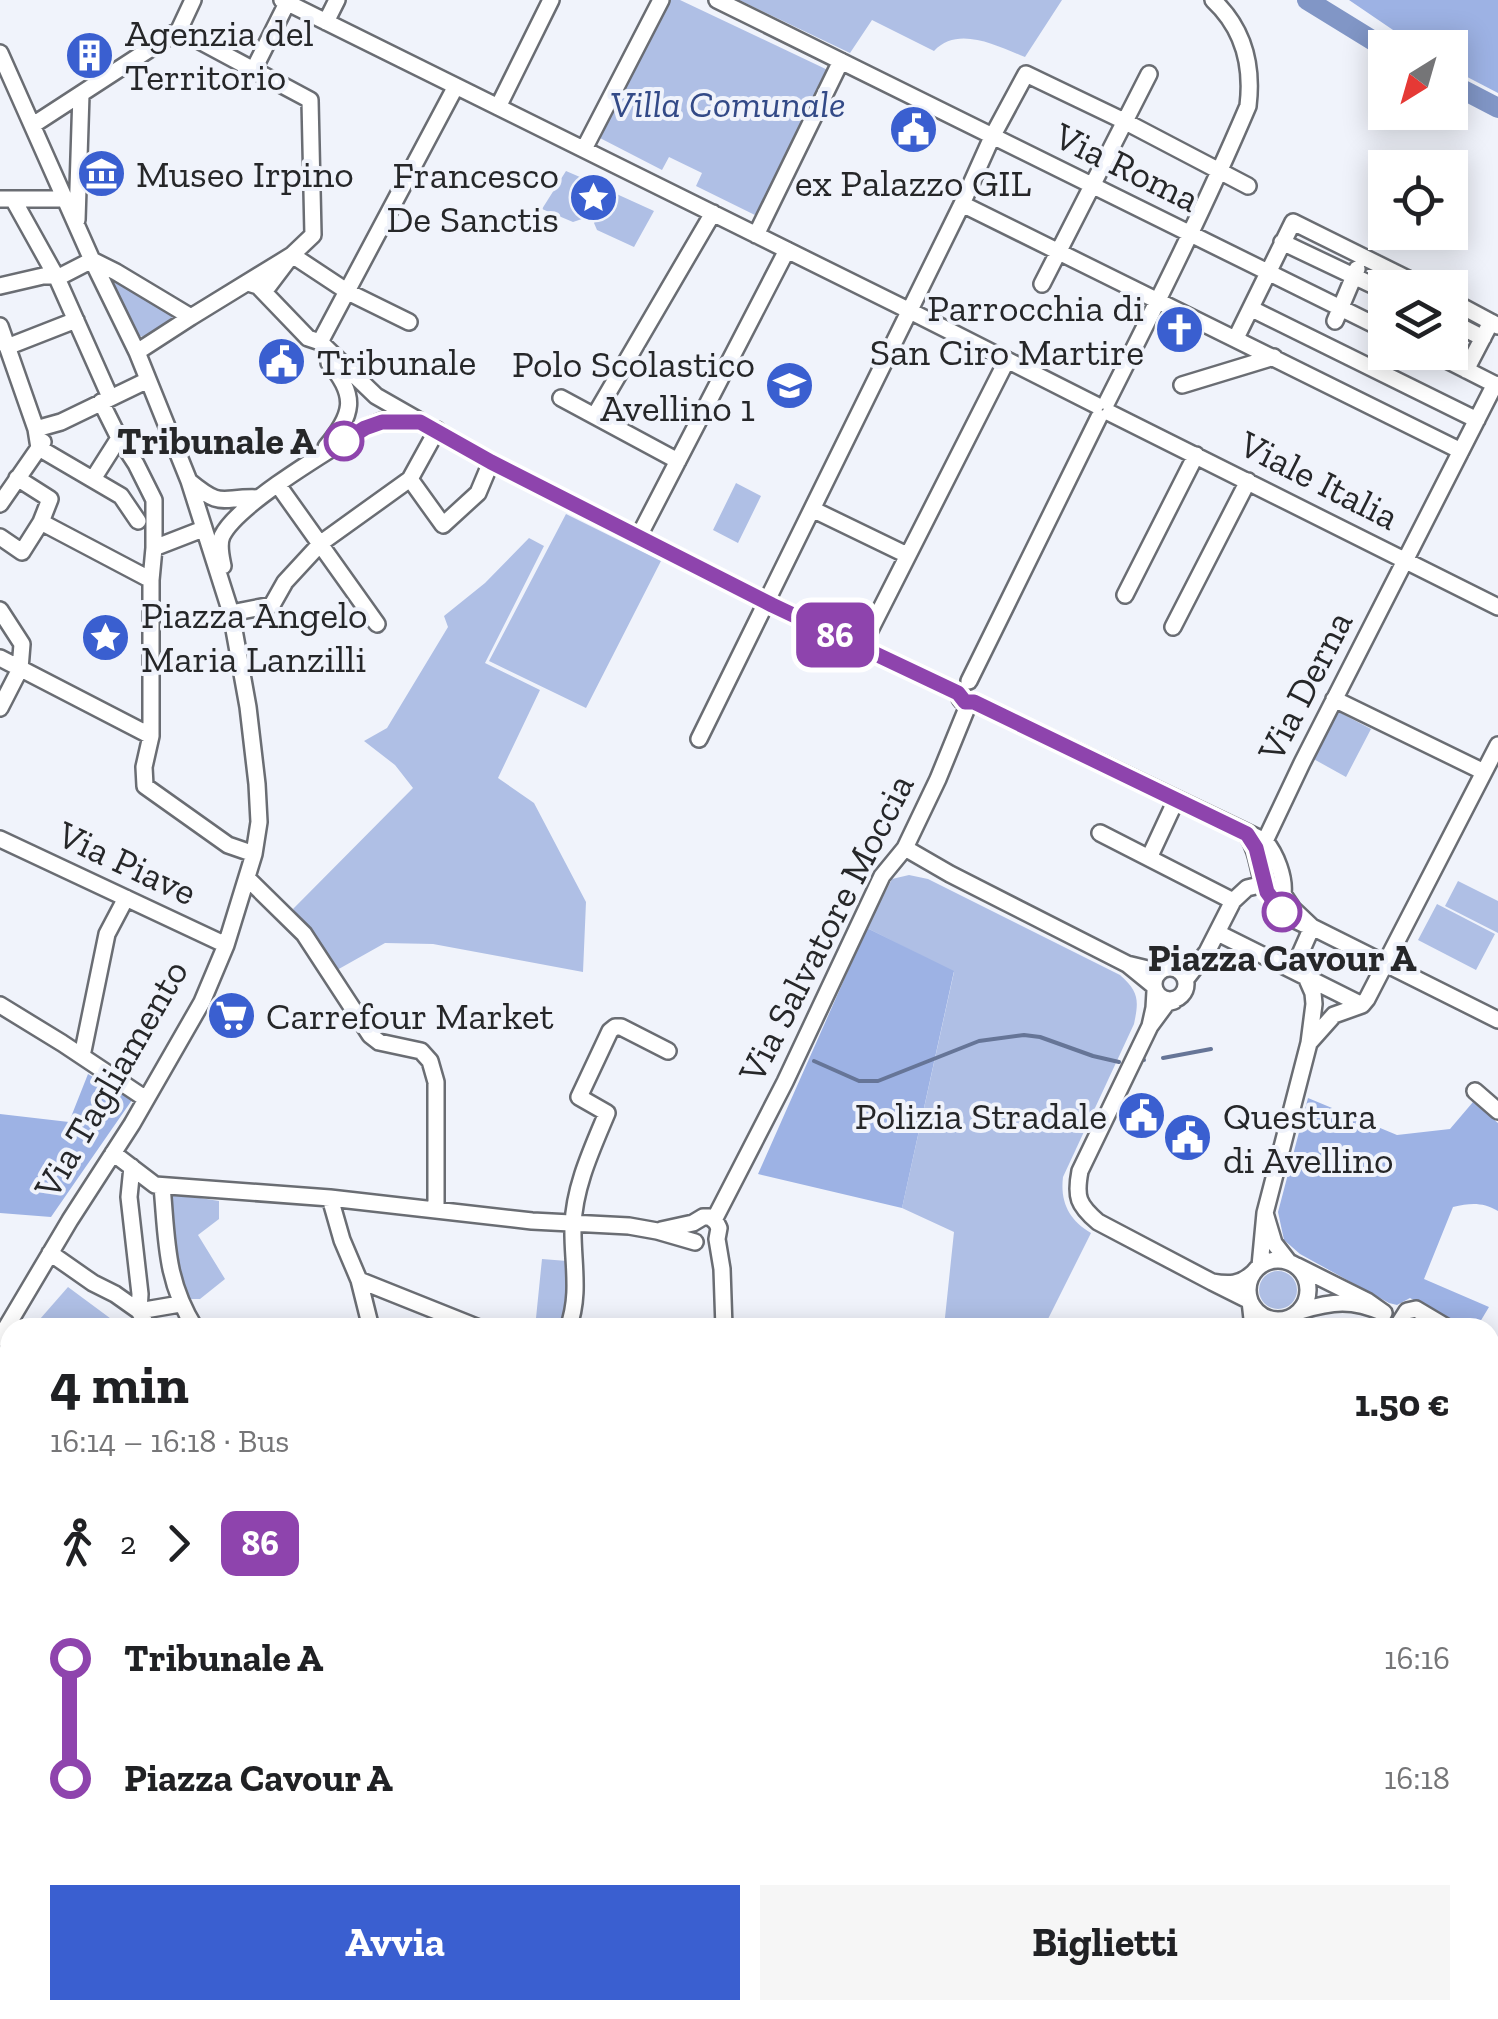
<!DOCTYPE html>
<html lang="it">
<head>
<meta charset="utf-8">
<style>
  body { margin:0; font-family:"Zilla Slab",serif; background:#f6f6f6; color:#202124; height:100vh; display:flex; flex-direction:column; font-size:38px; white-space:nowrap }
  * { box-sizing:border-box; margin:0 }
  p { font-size:32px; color:#757577 }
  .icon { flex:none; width:55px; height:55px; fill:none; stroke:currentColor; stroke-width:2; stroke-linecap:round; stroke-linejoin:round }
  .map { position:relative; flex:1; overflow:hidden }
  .side { position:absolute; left:0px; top:1318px; width:1500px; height:702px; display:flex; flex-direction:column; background:#fff; border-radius:30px 30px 0 0; box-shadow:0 5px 25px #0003 }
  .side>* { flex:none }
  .badge { padding:0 20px; border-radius:15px; font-size:35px; line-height:65px }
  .needle { width:65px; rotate:217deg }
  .fabs { position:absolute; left:1368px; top:30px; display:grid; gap:20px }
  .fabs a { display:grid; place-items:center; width:100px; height:100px; border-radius:0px; background:#fff; box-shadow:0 5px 25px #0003; font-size:50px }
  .map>.badge { position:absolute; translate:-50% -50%; box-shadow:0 0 0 5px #fff }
  .legs { display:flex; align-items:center; gap:15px; height:110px; padding:0 50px; font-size:32px }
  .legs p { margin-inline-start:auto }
  .summary { display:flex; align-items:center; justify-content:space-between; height:170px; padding:0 50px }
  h1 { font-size:55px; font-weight:700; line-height:75px }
  .action { display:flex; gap:20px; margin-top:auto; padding:20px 50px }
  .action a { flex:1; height:115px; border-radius:0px; background:#3a5fd0; color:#fff; font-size:40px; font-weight:700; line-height:115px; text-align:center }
  .action a+a { background:#f6f6f6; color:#202124 }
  ul { padding:0 50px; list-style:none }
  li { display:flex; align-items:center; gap:35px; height:120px; font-size:38px }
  li i { display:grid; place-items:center; width:15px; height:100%; margin:0 12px; background:currentColor }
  li i::after { content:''; width:25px; height:25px; margin:-12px; border:8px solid; border-radius:50%; background:#fff }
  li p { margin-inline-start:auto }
  li:first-child i { background:linear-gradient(#0000 50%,currentColor 0) }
  li:last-child i { background:linear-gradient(currentColor 50%,#0000 0) }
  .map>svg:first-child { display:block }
  .green { fill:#afbfe5 }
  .forest { fill:#9db2e4 }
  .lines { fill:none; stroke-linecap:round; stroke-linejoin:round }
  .stream { stroke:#667597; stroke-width:4 }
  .river { stroke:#8196c6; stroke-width:20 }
  .minor-casing { stroke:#6a6d73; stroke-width:20 }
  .major-casing { stroke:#cfcfd0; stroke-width:25 }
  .minor { stroke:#fff; stroke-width:15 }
  .major { stroke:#d0dcfa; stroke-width:20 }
  .line-1-casing { stroke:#fff; stroke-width:22 }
  .line-1 { stroke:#8e44ad; stroke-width:15 }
  .stop-1-dot { fill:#fff; stroke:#8e44ad; stroke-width:5 }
  .labels { text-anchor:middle; stroke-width:8; stroke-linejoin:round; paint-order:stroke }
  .poi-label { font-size:38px; fill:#262729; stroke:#f0f3fb; text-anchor:start }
  .park-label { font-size:38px; font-style:italic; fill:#334a87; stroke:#f0f3fb }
  .street-label { font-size:38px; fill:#262729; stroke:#f0f3fb }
  .stop-label { font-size:38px; font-weight:bold; fill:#262729; stroke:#f0f3fb; text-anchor:end }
</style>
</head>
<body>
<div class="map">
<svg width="1498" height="2019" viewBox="0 0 1498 2019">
  <rect width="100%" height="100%" fill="#f0f3fb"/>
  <!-- green -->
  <path class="green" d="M667,0H680L832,72L761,218L696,186L702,173L669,157L662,170L598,137Z
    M739,0H1062L1025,57C997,46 958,25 934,51L872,20L850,53Z
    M566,171L603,187L585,218L573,222L542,209Z
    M610,191L654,211L634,247L597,230L594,223Z
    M113,276L174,313L173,317L144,337L135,335L108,280Z
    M736,483L761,496L738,543L713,530Z
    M566,514L661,561L586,708L489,661Z
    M529,538L544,546L485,663L540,690L498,778L534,803L586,902L583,972L433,944L385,943L337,970L293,909L413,788L395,765L364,741L387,728L448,627L444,616L485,583Z
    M1333,709L1371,729L1346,777L1310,757Z
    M909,875L928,879L1120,975C1139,992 1139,1000 1134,1024L1063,1177C1060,1202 1069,1220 1091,1233L1044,1327H944L954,1232L902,1208L954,972L867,928L892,879Z
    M1458,881L1498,901V933L1445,906Z
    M1437,904L1495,934L1476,970L1418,940Z
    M169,1193L219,1201V1219L198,1235L225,1279L200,1299H182L174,1260Z
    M542,1259L567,1261V1312L558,1327L535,1328Z
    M1259 1290a19 19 0 1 1 38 0a19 19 0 1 1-38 0Z
    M68,1287L122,1327H33Z
    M10,1356V1657L1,1659L0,1368Z"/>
  <!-- forest -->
  <path class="forest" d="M1349,0H1498V93L1450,68V48L1418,47Z
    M867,928L954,971L902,1208L758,1174Z
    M88,1074L132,1100L51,1217L0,1213V1114L69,1122Z
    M1308,1098L1397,1135L1450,1129L1473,1102L1498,1123V1211C1482,1202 1471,1203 1453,1207L1424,1279L1489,1307L1477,1327H1463L1410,1298L1397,1305L1389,1303L1300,1254L1284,1240L1278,1212Z
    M1490,1753L1498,1772V2019H1241L1243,2010H1490Z
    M0,1850L10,1856V2010H288L300,2019H0Z
    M385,2010H842L841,2019H382Z"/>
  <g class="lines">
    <!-- stream -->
    <path class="stream" d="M1163,1058L1211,1049
      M1143,1060H1144
      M814,1061L859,1081H878L979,1041L1024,1035L1040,1037L1093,1056L1119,1062"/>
    <!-- river -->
    <path class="river" d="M1307,0L1385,48
      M1450,83L1498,108"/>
    <defs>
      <path id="minor" d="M282,0L908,310L1096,405
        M717,0L1385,330
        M326,22L337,0
        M179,30L193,0
        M0,53L92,260L137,352L189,481L231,613L248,707L257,784L259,822L254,854L226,945L202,1002L132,1124L70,1220L0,1338
        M254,69L287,3
        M498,107L551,0
        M33,125L179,30
        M584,149L661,0
        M0,199H66
        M13,199L57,278L110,397
        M962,204L1461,451
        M77,220L81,94
        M756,235L841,61
        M1282,242L1385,291
        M92,260L116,272L191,317L292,255L313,235L310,100L179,30
        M248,283L258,286L308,338L320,342L376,396L418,420
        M1042,284L1149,74
        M0,286L43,276H61L92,260
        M264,292L292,255L348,292L409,322
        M1450,300L1491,322
        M1252,309L1477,420
        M1335,321L1357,269
        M1450,321L1483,338
        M0,326L36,429L39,448
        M1236,338L1293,222L1426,288
        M320,342L456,86
        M7,347L76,320
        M137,352L191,317
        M1431,352L1498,386
        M1404,353V352
        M1466,370L1491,322L1498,326
        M1182,385L1274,357
        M561,398L678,461
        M101,402L119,438L136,464L154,500V548
        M1107,402C1156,305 1205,207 1248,106C1253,65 1244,29 1213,0
        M1110,413L1498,607
        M595,415L713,213
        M36,429L61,422L148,380
        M326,447C353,415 358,396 329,363
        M39,448L121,496L138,521
        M93,479L119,438
        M410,479L443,525L478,493L491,462
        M189,481C224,510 220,496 259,498
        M278,485L377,624
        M0,504L43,442
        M812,509L907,555
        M41,522L151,580
        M639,536L787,250
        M0,537L22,552L41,522L50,499L17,478
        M223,566C221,556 218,545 222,536C237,504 333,448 365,428L382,421L420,422L491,462L767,602L957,693L961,700L969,703
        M1125,595L1196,455
        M0,610L22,644L20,669L0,708
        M231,613L272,605L285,582L321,543L410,479L437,430
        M1173,627L1248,481
        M861,648L1007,360
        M0,658L151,736L144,767L145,786L228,845L254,854
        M969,681L1099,417
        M1334,699L1484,772
        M974,702L1265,841C1276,854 1285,877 1283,894L1293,909L1312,927
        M151,736V580L154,548L203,529
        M699,739L962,204L992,137L1026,74L1124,121L1248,186
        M1100,833L1233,901
        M1247,835C1257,851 1257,862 1262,880C1269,903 1289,921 1312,927L1498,1020
        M0,839L226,945
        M1265,841L1302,763L1495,384
        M905,848L950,874L1127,964
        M1149,858L1176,800
        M247,878L304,934L370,1035L379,1042L421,1051L430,1061L436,1082V1210
        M1218,933L1362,1005
        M1154 984a16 16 0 1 1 32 0a16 16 0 1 1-32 0Z
        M1293,970L1312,927
        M1186,979L1207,952L1233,901L1247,888L1264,884
        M1154,986L1127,964L1160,972
        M1155,991L1154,1008L1150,1026L1167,1003L1174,1001
        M0,1005L62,1043L146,1099
        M1150,1026L1080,1171C1075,1197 1078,1205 1098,1222L1212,1282
        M1309,1043L1334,1015L1362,1005L1367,999L1498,745
        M82,1056L107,934L126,898
        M1475,1091L1498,1111
        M113,1153L155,1185L330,1198L532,1221L629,1226L657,1231L695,1242
        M132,1167L129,1197L140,1294L139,1311L148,1328
        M162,1186C167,1240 165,1280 195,1328
        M330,1198L342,1240L359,1280L371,1328
        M1265,1213L1309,1043L1314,1004L1313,993L1306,977
        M714,1220L785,1082L882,876L905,848L938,779L969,703
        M661,1230L693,1223L703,1217H710L716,1222L719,1228L717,1239L722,1269L724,1328
        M50,1253L93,1283L115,1294L139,1311
        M1248 1290a30 30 0 1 1 60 0a30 30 0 1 1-60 0Z
        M1260,1266L1265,1213L1274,1243L1288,1261
        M1297,1266L1367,1301L1384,1313C1352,1299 1333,1301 1300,1311
        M1253,1273C1240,1285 1229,1285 1212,1282L1250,1301L1253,1328
        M359,1280L479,1328
        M139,1311L180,1304
        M1400,1322L1407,1311L1416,1309L1448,1328
        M568,1328C581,1294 572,1260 573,1226C574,1187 592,1149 607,1113L579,1097L610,1031L615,1027H621L668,1051
        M1490,1346L1498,1350
        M1490,1375L1498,1379
        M1490,1425L1498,1424
        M1490,1508L1498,1491
        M1490,1655L1498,1638
        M1490,1802L1498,1822
        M0,1817L10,1813
        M0,1913L10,1939
        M37,2010L38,2019
        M1230,2019L1233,2010"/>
      <path id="major" d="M0,1675L10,1673
        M1490,1706L1498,1705
        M0,1843L10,1850
        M302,2010L315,2019"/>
    </defs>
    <!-- minor casing -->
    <use href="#minor" class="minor-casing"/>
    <!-- major casing -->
    <use href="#major" class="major-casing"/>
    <!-- minor -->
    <use href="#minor" class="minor"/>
    <!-- major -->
    <use href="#major" class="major"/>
  </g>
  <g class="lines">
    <defs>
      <path id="line-1" d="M344,441L365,428L382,422H420L491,462L772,605L958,693L965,702H974L1247,834L1256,848L1267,892L1282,912"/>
    </defs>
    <!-- line-1 casing -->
    <use href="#line-1" class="line-1-casing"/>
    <!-- line-1 -->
    <use href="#line-1" class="line-1"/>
  </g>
  <!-- icons -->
  <defs>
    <symbol id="building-disc" viewBox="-11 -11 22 22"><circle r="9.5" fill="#3a5fd0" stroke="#f0f3fb"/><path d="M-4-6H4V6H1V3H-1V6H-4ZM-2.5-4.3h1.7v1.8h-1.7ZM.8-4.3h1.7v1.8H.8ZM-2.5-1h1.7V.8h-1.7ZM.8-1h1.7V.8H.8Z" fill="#fff"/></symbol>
    <symbol id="civic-disc" viewBox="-11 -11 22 22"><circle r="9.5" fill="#3a5fd0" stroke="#f0f3fb"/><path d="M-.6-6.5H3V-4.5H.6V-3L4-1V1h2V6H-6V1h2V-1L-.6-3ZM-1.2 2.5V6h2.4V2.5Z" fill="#fff"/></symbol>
    <symbol id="museum-disc" viewBox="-11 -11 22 22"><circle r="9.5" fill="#3a5fd0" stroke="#f0f3fb"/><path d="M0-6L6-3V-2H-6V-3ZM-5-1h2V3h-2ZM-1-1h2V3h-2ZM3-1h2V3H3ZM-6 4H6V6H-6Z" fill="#fff"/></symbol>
    <symbol id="sight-disc" viewBox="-11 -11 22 22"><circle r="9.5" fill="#3a5fd0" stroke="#f0f3fb"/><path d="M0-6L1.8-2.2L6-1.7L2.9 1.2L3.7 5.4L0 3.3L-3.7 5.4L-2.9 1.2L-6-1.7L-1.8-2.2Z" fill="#fff"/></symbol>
    <symbol id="church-disc" viewBox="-11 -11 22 22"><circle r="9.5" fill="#3a5fd0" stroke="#f0f3fb"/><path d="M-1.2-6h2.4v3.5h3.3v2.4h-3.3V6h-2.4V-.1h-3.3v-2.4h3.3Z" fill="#fff"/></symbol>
    <symbol id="school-disc" viewBox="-11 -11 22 22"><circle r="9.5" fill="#3a5fd0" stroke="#f0f3fb"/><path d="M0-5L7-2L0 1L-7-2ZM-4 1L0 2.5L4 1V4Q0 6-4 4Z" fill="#fff"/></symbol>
    <symbol id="supermarket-disc" viewBox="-11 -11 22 22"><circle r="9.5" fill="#3a5fd0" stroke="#f0f3fb"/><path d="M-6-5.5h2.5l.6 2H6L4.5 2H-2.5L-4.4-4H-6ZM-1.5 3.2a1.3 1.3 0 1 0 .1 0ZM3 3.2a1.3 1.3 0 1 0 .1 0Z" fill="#fff"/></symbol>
  </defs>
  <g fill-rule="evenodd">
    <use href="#building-disc" x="62" y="28" width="55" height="55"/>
    <use href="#civic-disc" x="886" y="102" width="55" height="55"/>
    <use href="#museum-disc" x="74" y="146" width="55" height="55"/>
    <use href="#sight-disc" x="566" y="170" width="55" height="55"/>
    <use href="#church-disc" x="1152" y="302" width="55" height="55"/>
    <use href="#civic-disc" x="254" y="334" width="55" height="55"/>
    <use href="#school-disc" x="762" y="358" width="55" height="55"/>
    <use href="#sight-disc" x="78" y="610" width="55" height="55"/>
    <use href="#supermarket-disc" x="204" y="988" width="55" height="55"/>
    <use href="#civic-disc" x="1114" y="1088" width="55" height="55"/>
    <use href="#civic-disc" x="1160" y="1110" width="55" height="55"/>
  </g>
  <!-- markers -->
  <g class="stop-1-dot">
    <circle cx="344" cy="441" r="18"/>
    <circle cx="1282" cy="912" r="18"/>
  </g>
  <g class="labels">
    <!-- poi labels -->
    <g class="poi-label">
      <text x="125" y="46">Agenzia del<tspan x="125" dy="44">Territorio</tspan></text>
      <text x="136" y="187">Museo Irpino</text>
      <text x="559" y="188" text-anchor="end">Francesco<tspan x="559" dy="44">De Sanctis</tspan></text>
      <text x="913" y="196" text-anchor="middle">ex Palazzo GIL</text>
      <text x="1144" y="321" text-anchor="end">Parrocchia di<tspan x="1144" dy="44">San Ciro Martire</tspan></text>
      <text x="317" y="375">Tribunale</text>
      <text x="755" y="377" text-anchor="end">Polo Scolastico<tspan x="755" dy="44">Avellino 1</tspan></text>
      <text x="141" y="628">Piazza Angelo<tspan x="141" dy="44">Maria Lanzilli</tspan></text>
      <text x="266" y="1029">Carrefour Market</text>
      <text x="1107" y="1129" text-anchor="end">Polizia Stradale</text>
      <text x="1223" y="1129">Questura<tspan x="1223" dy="44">di Avellino</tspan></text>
    </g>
    <!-- park labels -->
    <g class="park-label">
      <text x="728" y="117">Villa Comunale</text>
    </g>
    <!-- street labels -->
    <g class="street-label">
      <text transform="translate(1127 167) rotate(26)" y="13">Via Roma</text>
      <text transform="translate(1319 480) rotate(27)" y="13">Viale Italia</text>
      <text transform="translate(1305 686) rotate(-63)" y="13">Via Derna</text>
      <text transform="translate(127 863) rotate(25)" y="13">Via Piave</text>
      <text transform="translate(826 928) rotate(-63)" y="13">Via Salvatore Moccia</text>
      <text transform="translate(111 1079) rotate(-60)" y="13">Via Tagliamento</text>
    </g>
    <!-- stop labels -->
    <g class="stop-label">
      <text x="316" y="454">Tribunale A</text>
      <text x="1282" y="971" text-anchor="middle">Piazza Cavour A</text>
    </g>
  </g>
</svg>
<div class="fabs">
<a><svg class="needle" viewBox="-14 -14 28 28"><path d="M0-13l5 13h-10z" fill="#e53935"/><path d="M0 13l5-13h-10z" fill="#757577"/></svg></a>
<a><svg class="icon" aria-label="locate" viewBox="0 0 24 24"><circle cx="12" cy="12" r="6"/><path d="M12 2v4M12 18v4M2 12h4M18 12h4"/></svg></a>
<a><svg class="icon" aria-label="layers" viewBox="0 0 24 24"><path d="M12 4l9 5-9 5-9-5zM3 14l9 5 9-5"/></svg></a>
</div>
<b class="badge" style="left:835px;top:635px;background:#8e44ad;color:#fff">86</b>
<section class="side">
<div class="summary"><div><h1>4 min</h1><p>16:14 – 16:18 · Bus</p></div><b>1.50 €</b></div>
<div class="legs"><svg class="icon" aria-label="walk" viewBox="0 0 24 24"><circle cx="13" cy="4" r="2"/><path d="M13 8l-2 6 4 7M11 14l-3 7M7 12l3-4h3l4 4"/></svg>2<svg class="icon" aria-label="forward" viewBox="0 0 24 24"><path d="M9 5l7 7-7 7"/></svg><b class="badge" style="background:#8e44ad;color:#fff">86</b></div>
<ul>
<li><i style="color:#8e44ad"></i><b>Tribunale A</b><p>16:16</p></li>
<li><i style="color:#8e44ad"></i><b>Piazza Cavour A</b><p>16:18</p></li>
</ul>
<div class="action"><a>Avvia</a><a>Biglietti</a></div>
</section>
</div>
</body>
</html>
